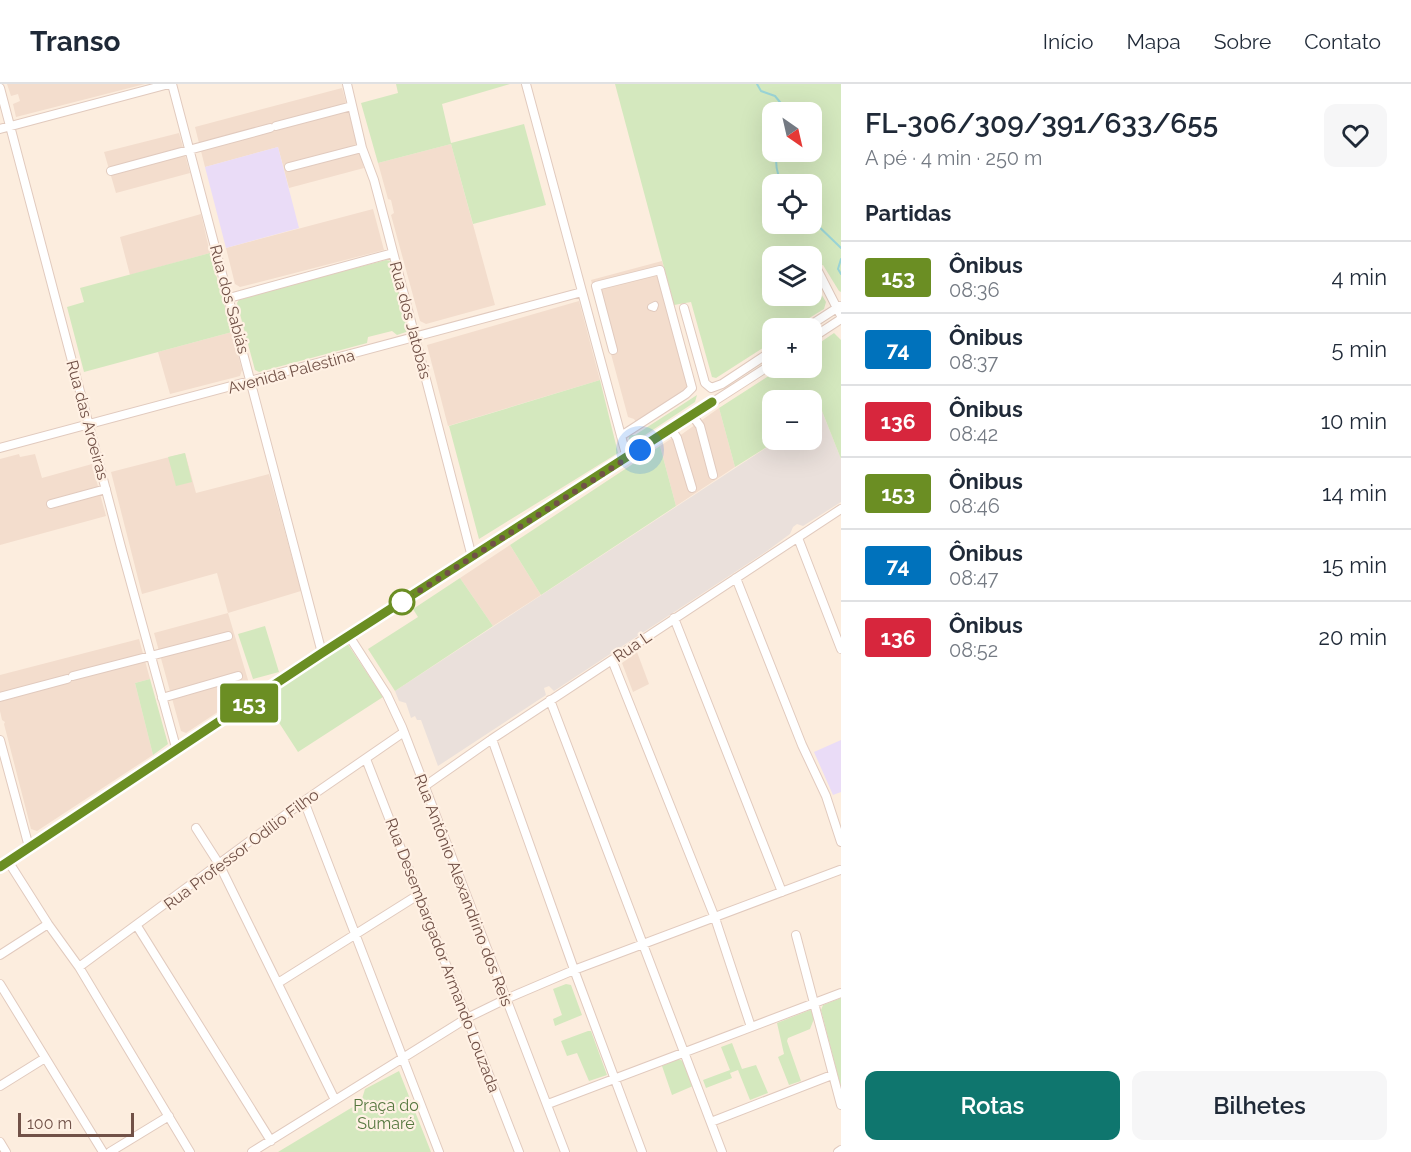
<!DOCTYPE html>
<html lang="pt">
<head>
<meta charset="utf-8">
<style>
  body { margin:0; font-family:Raleway,sans-serif; background:#f6f6f7; color:#1f2937; height:100vh; display:flex; flex-direction:column; font-size:22px; white-space:nowrap }
  * { box-sizing:border-box; margin:0 }
  p { font-size:20px; color:#747a83 }
  .icon { flex:none; width:33px; height:33px; fill:none; stroke:currentColor; stroke-width:2; stroke-linecap:round; stroke-linejoin:round }
  .map { position:relative; flex:1; overflow:hidden }
  .details { display:flex; flex-direction:column; background:#fff; width:570px }
  .details>* { flex:none }
  .badge { padding:0 12px; border-radius:4px; font-size:21px; line-height:39px }
  .needle { width:39px; rotate:146deg }
  .buttons { position:absolute; left:762px; top:18px; display:grid; gap:12px }
  .buttons a { display:grid; place-items:center; width:60px; height:60px; border-radius:12px; background:#fff; box-shadow:0 6px 24px #0002; font-size:30px }
  .scale { position:absolute; left:18px; bottom:15px; width:116px; box-sizing:border-box; padding-left:6px; border:3px solid #715147; border-top:0; font-size:16px; line-height:21px; white-space:nowrap; color:#715147; -webkit-text-stroke:4px #fff1e4; paint-order:stroke }
  .you { position:absolute; width:30px; height:30px; margin:-15px; border:4px solid #fff; border-radius:50%; background:#1a73e8; box-shadow:0 0 0 9px #1a73e833 }
  .map>.badge { position:absolute; translate:-50% -50%; box-shadow:0 0 0 3px #fff }
  h2 { padding:0 24px; font-size:22px; line-height:54px }
  .round { display:grid; place-items:center; flex:none; width:63px; height:63px; border-radius:12px; background:#f6f6f7 }
  .summary { display:flex; align-items:center; justify-content:space-between; height:102px; padding:0 24px }
  h1 { font-size:28px; font-weight:600; line-height:45px }
  .action { display:flex; gap:12px; margin-top:auto; padding:12px 24px }
  .action a { flex:1; height:69px; border-radius:12px; background:#0f766e; color:#fff; font-size:24px; font-weight:600; line-height:69px; text-align:center }
  .action a+a { background:#f6f6f7; color:#1f2937 }
  ul { padding:0; list-style:none }
  li { display:flex; align-items:center; gap:18px; height:72px; padding:0 24px; border-top:2px solid #e0e1e3 }
  li div { flex:1 }
  li b { display:block; font-size:22px }
  li em { font-style:normal }
  li .badge { min-width:66px; font-weight:700; text-align:center }
  header { display:flex; align-items:center; gap:36px; box-sizing:border-box; height:84px; padding:0 30px; background:#fff; border-bottom:2px solid #e0e1e3 }
  header strong { font-size:28px }
  nav { display:flex; gap:33px; margin-inline-start:auto; font-size:21px }
  main { display:flex; flex:1; min-height:0 }
  .map>svg:first-child { display:block }
  .residential { fill:#f3ddcd }
  .industrial { fill:#eae0db }
  .education { fill:#eadcf7 }
  .green { fill:#d4e8be; fill-rule:evenodd }
  .lines { fill:none; stroke-linecap:round; stroke-linejoin:round }
  .stream { stroke:#9ad4d6; stroke-width:2 }
  .pedestrian-casing { stroke:#e1cabe; stroke-width:8 }
  .minor-casing { stroke:#e1cabe; stroke-width:10 }
  .pedestrian { stroke:#fff; stroke-width:6 }
  .minor { stroke:#fff; stroke-width:8 }
  .line-casing { stroke:#fff; stroke-width:14 }
  .line { stroke:#6b8e23; stroke-width:9 }
  .walk { stroke:#715147; stroke-width:6; stroke-dasharray:0 10.8 }
  .stop-dot { fill:#fff; stroke:#6b8e23; stroke-width:3 }
  .labels { text-anchor:middle; stroke-width:4.5; stroke-linejoin:round; paint-order:stroke }
  .street-label { font-size:16px; fill:#715147; stroke:#fff1e4 }
  .park-label { font-size:16px; fill:#577840; stroke:#fff1e4 }
</style>
</head>
<body>
<header>
<strong>Transo</strong>
<nav><a>Início</a><a>Mapa</a><a>Sobre</a><a>Contato</a></nav>
</header>
<main>
<div class="map">
<svg width="841" height="1068" viewBox="0 0 841 1068">
  <rect width="100%" height="100%" fill="#fcedde"/>
  <!-- residential -->
  <path class="residential" d="M7,0H145L16,33L13,20L20,17L18,10L11,12Z
    M342,4L364,84L289,104L278,63L205,83L195,43Z
    M179,49L190,89L116,109L104,68Z
    M451,60L495,221L426,240L420,237L391,131L394,129L391,116L388,115L378,79Z
    M373,125L384,166L240,203L235,200L226,164Z
    M201,130L210,169L130,191L120,153Z
    M662,177L697,306L640,344L634,335L628,333L591,196Z
    M579,217L600,296L448,342L427,261Z
    M232,248L242,286L240,292L170,310L158,268Z
    M719,324L735,383L676,422L660,362L674,353L675,355Z
    M185,369L196,409L269,390L301,507L228,529L251,606L186,649L181,647L154,549L228,529L217,489L142,510L111,388Z
    M19,370L20,373L35,370L42,394L92,380L106,432L0,461V375Z
    M510,461L541,511L493,542L460,494Z
    M139,555L150,595L135,599L153,671L37,747L31,745L4,640L5,638L2,636L0,627V591Z
    M637,568L649,600L633,608L622,579Z"/>
  <!-- industrial -->
  <path class="industrial" d="M822,327L841,375V418L803,442L797,440L793,443L790,450L767,467L554,607L549,602L544,604L546,611L543,613L438,682L421,636H417L415,632L411,634L406,619L399,617L395,607L778,356H812V334Z"/>
  <!-- education -->
  <path class="education" d="M278,63L299,144L226,164L205,83Z
    M841,656V708L833,711L814,668Z"/>
  <!-- green -->
  <path class="green" d="M396,0H510L442,20L451,59L524,40L546,121L473,140L451,60L378,79L361,19L398,9Z
    M615,0H841V208L839,207L823,181L812,185V172H772V212H812V195L826,218L824,225L793,244H772V258L716,294L712,293L691,218L674,221ZM772,28H812V68H772ZM772,100H812V140H772Z
    M210,169L232,248L84,288L67,223L84,218L80,204Z
    M386,176L391,177L409,244L406,248L397,251L392,247L368,253L367,259L259,288L255,286L237,219L240,214Z
    M834,249L841,256V375L822,327L812,334V316H772V356H778L735,383L719,324L781,284H812V264Z
    M600,296L618,369L479,455L449,342Z
    M697,311L695,318L633,359L629,357V351H635Z
    M660,362L676,422L541,511L510,461Z
    M185,369L192,398L176,402L168,373Z
    M460,494L493,542L395,607L368,565L418,533L413,525Z
    M265,542L279,588L253,595L238,550Z
    M347,559L383,613L298,668L263,614Z
    M150,595L168,660L153,671L135,599Z
    M566,900L571,901L582,931L555,942L553,935L562,931L553,905Z
    M841,914V1004L821,926L823,921Z
    M810,926L813,927L814,935L810,945L788,954L787,957L801,997L789,1001L778,973L784,970L777,939Z
    M588,947H591L607,991L589,997L577,969L567,972L561,957Z
    M732,959L742,985L756,981L768,1009L750,1016L738,986L730,989L732,994L706,1004L703,996L730,986L721,963Z
    M678,975C688,977 690,993 693,1002L672,1011L662,982Z
    M399,987L431,1068H278L361,1018L365,1005Z"/>
  <g class="lines">
    <!-- stream -->
    <path class="stream" d="M757,0L761,7L775,12L788,28
      M772,43L770,45L772,52
      M777,68C775,80 776,91 784,100
      M812,136L841,164
      M841,175L838,185L841,190"/>
    <defs>
      <path id="pedestrian" d="M655,221L654,224L651,223Z"/>
      <path id="minor" d="M172,0L322,569
        M347,0L362,64L374,96L386,141L472,473
        M526,0L627,374
        M0,4L121,463L177,667
        M276,42L352,22
        M0,45L169,0
        M289,83L362,64
        M111,87L270,44
        M818,187L841,232
        M229,214L393,169
        M684,224L705,299L711,304L722,300L772,267
        M806,244L840,222
        M812,254L841,235
        M613,266L596,202L660,186L692,304L686,310L621,352
        M692,331L700,342L713,391
        M671,345L677,354L692,404
        M0,364L582,208
        M51,420L106,405
        M798,454L841,565
        M736,494L802,661L826,712L841,758
        M674,534L782,808
        M349,552L387,611L402,643L565,1068
        M612,576L715,834L751,943
        M73,592L228,552
        M0,613L67,595
        M162,614L238,592
        M550,616L722,1068
        M492,655L576,891L642,1068
        M0,656L29,763
        M366,675L519,1068
        M425,702L492,655L841,425
        M304,717L439,1068
        M196,744L219,780L335,1016
        M8,777L48,840L79,883L190,1068
        M0,783L349,552L772,280
        M137,842L271,1057
        M796,851L841,1021
        M0,871L48,840
        M79,883L304,717L404,648
        M278,899L418,811
        M0,900L103,1068
        M0,1002L45,974
        M548,1020L841,909
        M711,1038L832,991
        M0,1058L6,1068
        M110,1068L169,1032
        M252,1068L467,934L506,915L574,886L840,786
        M838,1068L841,1066"/>
    </defs>
    <!-- pedestrian casing -->
    <use href="#pedestrian" class="pedestrian-casing"/>
    <!-- minor casing -->
    <use href="#minor" class="minor-casing"/>
    <!-- pedestrian -->
    <use href="#pedestrian" class="pedestrian"/>
    <!-- minor -->
    <use href="#minor" class="minor"/>
  </g>
  <g class="lines">
    <defs>
      <path id="line" d="M0,783L322,569L712,318"/>
    </defs>
    <!-- line casing -->
    <use href="#line" class="line-casing"/>
    <!-- line -->
    <use href="#line" class="line"/>
    <!-- walk -->
    <path class="walk" d="M402,518L640,366"/>
  </g>
  <!-- markers -->
  <circle class="stop-dot" cx="402" cy="518" r="12"/>
  <g class="labels">
    <!-- street labels -->
    <g class="street-label">
      <text transform="translate(230 215) rotate(75)" y="6">Rua dos Sabiás</text>
      <text transform="translate(411 236) rotate(75)" y="6">Rua dos Jatobás</text>
      <text transform="translate(291 287) rotate(-15)" y="6">Avenida Palestina</text>
      <text transform="translate(88 336) rotate(75)" y="6">Rua das Aroeiras</text>
      <text transform="translate(632 562) rotate(-34)" y="6">Rua L</text>
      <text transform="translate(241 765) rotate(-37)" y="6">Rua Professor Odílio Filho</text>
      <text transform="translate(464 806) rotate(69)" y="6">Rua Antônio Alexandrino dos Reis</text>
      <text transform="translate(443 871) rotate(69)" y="6">Rua Desembargador Armando Louzada</text>
    </g>
    <!-- park labels -->
    <g class="park-label">
      <text x="386" y="1027">Praça do<tspan x="386" dy="18">Sumaré</tspan></text>
    </g>
  </g>
</svg>
<div class="buttons">
<a><svg class="needle" viewBox="-14 -14 28 28"><path d="M0-13l5 13h-10z" fill="#e53935"/><path d="M0 13l5-13h-10z" fill="#747a83"/></svg></a>
<a><svg class="icon" aria-label="locate" viewBox="0 0 24 24"><circle cx="12" cy="12" r="6"/><path d="M12 2v4M12 18v4M2 12h4M18 12h4"/></svg></a>
<a><svg class="icon" aria-label="layers" viewBox="0 0 24 24"><path d="M12 4l9 5-9 5-9-5zM3 14l9 5 9-5"/></svg></a>
<a>+</a>
<a>−</a>
</div>
<div class="scale">100 m</div>
<div class="you" style="left:640px;top:366px"></div>
<b class="badge" style="left:249px;top:619px;background:#6b8e23;color:#fff">153</b>
</div>
<section class="details">
<div class="summary"><div><h1>FL-306/309/391/633/655</h1><p>A pé · 4 min · 250 m</p></div><a class="round"><svg class="icon" aria-label="heart" viewBox="0 0 24 24"><path d="M12 20l-8-8c-3-5 5-10 8-4 3-6 11-1 8 4z"/></svg></a></div>
<h2>Partidas</h2>
<ul>
<li><span class="badge" style="background:#6b8e23;color:#fff">153</span><div><b>Ônibus</b><p>08:36</p></div><em>4 min</em></li>
<li><span class="badge" style="background:#0072bc;color:#fff">74</span><div><b>Ônibus</b><p>08:37</p></div><em>5 min</em></li>
<li><span class="badge" style="background:#d7263d;color:#fff">136</span><div><b>Ônibus</b><p>08:42</p></div><em>10 min</em></li>
<li><span class="badge" style="background:#6b8e23;color:#fff">153</span><div><b>Ônibus</b><p>08:46</p></div><em>14 min</em></li>
<li><span class="badge" style="background:#0072bc;color:#fff">74</span><div><b>Ônibus</b><p>08:47</p></div><em>15 min</em></li>
<li><span class="badge" style="background:#d7263d;color:#fff">136</span><div><b>Ônibus</b><p>08:52</p></div><em>20 min</em></li>
</ul>
<div class="action"><a>Rotas</a><a>Bilhetes</a></div>
</section>
</main>
</body>
</html>
